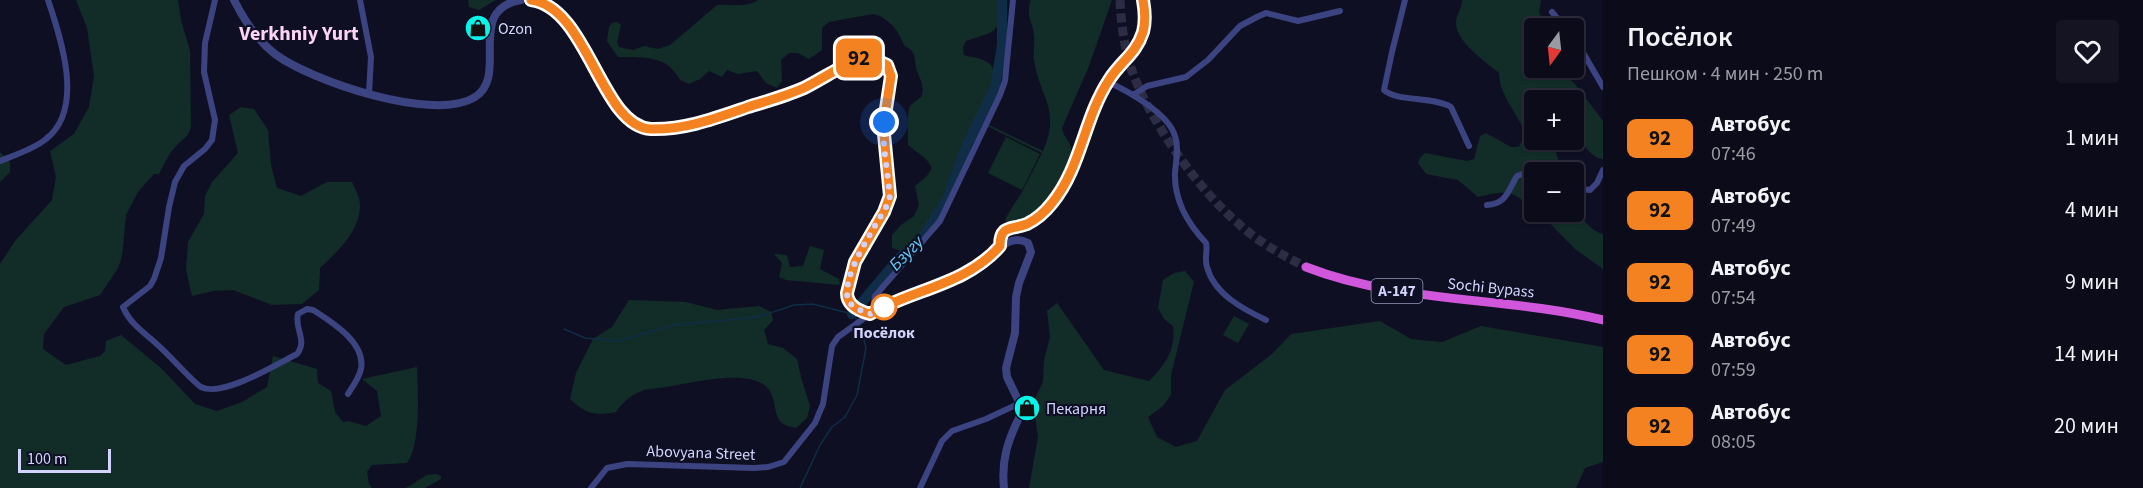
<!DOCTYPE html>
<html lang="ru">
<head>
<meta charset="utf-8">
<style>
  body { margin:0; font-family:"Source Sans 3",sans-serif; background:#141423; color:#f1f3f6; height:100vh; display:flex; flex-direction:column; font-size:22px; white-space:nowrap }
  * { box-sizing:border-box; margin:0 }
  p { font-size:20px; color:#9a9ba2 }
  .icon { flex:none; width:33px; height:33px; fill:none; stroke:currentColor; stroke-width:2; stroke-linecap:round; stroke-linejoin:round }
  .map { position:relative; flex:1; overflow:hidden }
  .drawer { display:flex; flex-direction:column; background:#0b0b1a; width:540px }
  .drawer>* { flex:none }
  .badge { padding:0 12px; border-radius:9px; font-size:21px; line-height:39px }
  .needle { width:39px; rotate:195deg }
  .fabs { position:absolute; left:1524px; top:18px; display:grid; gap:12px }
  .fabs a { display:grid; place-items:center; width:60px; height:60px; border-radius:6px; background:#0b0b1a; box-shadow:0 2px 4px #0004,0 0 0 2px #2b2b39; font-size:30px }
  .scale { position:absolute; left:18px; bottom:15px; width:93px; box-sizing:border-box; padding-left:6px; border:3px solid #d2d4fe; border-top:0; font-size:16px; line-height:21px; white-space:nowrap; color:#d2d4fe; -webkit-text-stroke:4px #0f0f23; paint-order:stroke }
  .you { position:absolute; width:30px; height:30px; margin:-15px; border:4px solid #fff; border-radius:50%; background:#1a73e8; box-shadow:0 0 0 9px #1a73e833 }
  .map>.badge { position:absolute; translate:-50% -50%; box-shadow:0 0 0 3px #fff }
  .round { display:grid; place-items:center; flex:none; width:63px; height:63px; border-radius:6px; background:#141423 }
  .overview { display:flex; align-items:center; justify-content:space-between; height:102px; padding:0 24px }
  h1 { font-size:28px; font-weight:600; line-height:45px }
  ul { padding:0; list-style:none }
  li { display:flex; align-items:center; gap:18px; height:72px; padding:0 24px }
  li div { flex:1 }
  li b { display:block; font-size:22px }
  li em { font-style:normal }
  li .badge { min-width:66px; font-weight:700; text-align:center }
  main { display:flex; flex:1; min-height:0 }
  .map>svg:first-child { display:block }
  .green { fill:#122d28 }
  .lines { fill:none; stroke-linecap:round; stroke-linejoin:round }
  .stream { stroke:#0f2d47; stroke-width:1.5 }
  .river { stroke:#0f2d47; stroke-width:10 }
  .trunk-tunnel { stroke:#2c2d44; stroke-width:9; stroke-dasharray:9 4.5; stroke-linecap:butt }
  .minor { stroke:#3b4381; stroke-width:6 }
  .tertiary { stroke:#3b4381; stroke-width:8 }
  .trunk { stroke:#d057db; stroke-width:9 }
  .line-casing { stroke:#fff; stroke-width:14 }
  .line { stroke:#f58220; stroke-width:9 }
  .walk { stroke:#d2d4fe; stroke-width:6; stroke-dasharray:0 10.8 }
  .stop-dot { fill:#fff; stroke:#f58220; stroke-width:3 }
  .labels { text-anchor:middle; stroke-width:4.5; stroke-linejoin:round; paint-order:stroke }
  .shield { fill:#0f0f23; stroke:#9899bc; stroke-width:1.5 }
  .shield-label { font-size:15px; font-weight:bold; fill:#d2d4fe }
  .poi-label { font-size:16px; fill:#d2d4fe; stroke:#0f0f23; text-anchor:start }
  .street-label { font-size:16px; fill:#d2d4fe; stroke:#0f0f23 }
  .stop-label { font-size:16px; font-weight:bold; fill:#d2d4fe; stroke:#0f0f23 }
  .water-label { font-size:18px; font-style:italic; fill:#63ccfa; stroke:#0f0f23 }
  .quarter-label { font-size:20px; font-weight:bold; fill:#fed4f5; stroke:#0f0f23 }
</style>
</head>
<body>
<main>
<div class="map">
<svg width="1603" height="488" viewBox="0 0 1603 488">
  <rect width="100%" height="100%" fill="#0f0f23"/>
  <!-- green -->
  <path class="green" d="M76,0H178L181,20L190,51L191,126C188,138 185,137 177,145C169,153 164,164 159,174H154L138,192L126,215L122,256L118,268L100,295L64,307L44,334L43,349L66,365L100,356L105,351L106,341L121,335L161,368L195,404L217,411L242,402L267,387L273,356L317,369L318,383L331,391L335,412L343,422L348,421L366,426L381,416L377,391L362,379L417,367C418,390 421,445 407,463L372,465L367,472L369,484L372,488H0V264L15,241L52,200L56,177L50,151L74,134L89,107L94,76L87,28Z
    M468,0H496L479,10L469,7Z
    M758,0H1004C997,34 999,30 966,41L963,47L964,55C971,57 981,58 987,62C1005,73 987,107 981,121L1043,151C1061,109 1040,98 1034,60C1033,52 1035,44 1034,36C1033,21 1025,17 1031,0H1112L1089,66L1062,128C1063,137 1070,140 1071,149C1073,163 1048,202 1038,212C1029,219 1018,222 1007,222L1005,219L1022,192L1042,153L981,123C959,170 948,218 907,253L892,248V235L901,225L914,216L919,205L915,186L927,176L932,168L927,160L908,145C908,137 907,111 910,106C913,102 919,99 922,96C924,83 921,82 917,71C913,58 919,54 904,45C899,31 888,17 873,14L829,22L822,28V50L809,59L798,53H789L781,60L782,81L777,88L766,83L757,71L738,74L727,70L722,77L709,71L700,79L689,84L680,80C666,54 644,58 618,57L607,41L609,27L612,23L617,22L621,25L617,42L619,47L633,50L644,46L658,49L670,45L717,5C730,4 747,8 758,0Z
    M1462,0H1541L1539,13L1550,28H1534V68H1559L1575,84L1603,121V159C1589,158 1578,137 1574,124C1572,118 1574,108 1574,100H1534V140H1552L1562,172H1534V208C1526,205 1524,202 1518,197C1507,189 1490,194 1478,197L1458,180L1426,174L1418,163L1420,158L1425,153L1467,161L1474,159L1480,136L1486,133L1511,147H1519L1525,133C1517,112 1499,95 1499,73C1486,62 1456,42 1456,23C1456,15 1462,9 1462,0Z
    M241,107L254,109L268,130L271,165L277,188L301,196L327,182H352C355,189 360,197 360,205C360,231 338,251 320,268L319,290L302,304L272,305L233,290L213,291L192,296L186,270L188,242L204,214L205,196L212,182L238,153L229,115Z
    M1006,137L1040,154L1022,190L988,173Z
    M0,152L10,162V172L0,182Z
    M1574,202C1581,216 1587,229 1603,234V269L1575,249L1539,212H1574Z
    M810,246L824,250L820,269L839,279L840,285L786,280L779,277L782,263L774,254L787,255L790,267L803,266Z
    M1185,271L1194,282L1171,375V395L1163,406L1148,417L1157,437L1176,447L1197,441L1225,390L1272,354L1291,334L1380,321L1411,339L1442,342L1481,326L1603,347V462L1585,468L1576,488H1029L1038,437L1033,402L1043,382L1044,360L1050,337L1047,311L1057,303L1104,370L1149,381C1165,365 1176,350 1173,326L1164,319L1158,308L1163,280L1174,273Z
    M629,300L686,302L717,310L759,306L771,312L773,320L764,330L768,344L783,348L797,359L801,377L810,406L807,418L796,428C793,427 786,426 783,424C770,413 780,391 759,382C738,372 693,382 672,386C663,388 653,388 644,390C632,394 623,402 616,412C595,416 586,414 570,399L576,373L593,339L612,327Z
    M1234,316L1249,324L1238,343L1223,335Z
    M436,474L441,476V479L425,488H406L427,475Z"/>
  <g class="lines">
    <!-- stream -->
    <path class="stream" d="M564,329L585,338L618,341L674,325L758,317L794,305L813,304L852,314L858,321
      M800,488L820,445L832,427L845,417L857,395L866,348L860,325"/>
    <!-- river -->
    <path class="river" d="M852,314L901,256L920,242L947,199L967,145L995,88L1002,45V0"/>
    <!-- trunk-tunnel -->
    <path class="trunk-tunnel" d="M1120,0C1121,22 1124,47 1131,68C1149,120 1198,190 1240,225C1260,243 1282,255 1306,267"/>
    <!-- minor -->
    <path class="minor" d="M215,0L205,43L204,72L215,120L212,140L205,149L184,166L175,182L169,207L161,258L154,279L150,286L123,307C131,326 147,334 161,348C170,356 193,382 201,387C222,398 277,364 297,354C308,340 294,329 298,314L307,309L313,310C332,322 366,343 361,369C359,378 353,386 348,394
      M360,0L371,57L369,94
      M1405,0L1392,52L1384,90C1397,102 1432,96 1451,107L1469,146
      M1552,12L1565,28
      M1574,37L1603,87
      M1108,82C1128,91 1169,114 1175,136C1179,147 1176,161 1175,173C1174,200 1188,224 1206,243C1208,251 1204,258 1207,267C1214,294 1243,309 1266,320
      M1133,95L1147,86L1186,77L1208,60L1240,26L1257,17L1266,13L1298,21L1340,11
      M0,161C15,155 34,149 46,139C85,109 61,39 48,0
      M1574,188L1590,190L1597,183L1603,170
      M1487,205C1507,204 1508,190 1517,176L1525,173L1534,175
      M879,309L874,302L875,296L940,221L1000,95L1005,81L1013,0
      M591,488L607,468L627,464L754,468L768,467L784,462L815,423L823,404L832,346L838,337L870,314
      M920,488L942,441L952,431L986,419L1020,403"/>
    <!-- tertiary -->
    <path class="tertiary" d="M234,0C244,20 257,40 275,54C311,81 435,123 475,97C510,75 464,10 521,0
      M531,0C588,8 601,127 651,129C685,130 716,118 748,107C767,101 786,96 804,88C817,82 851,60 861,59C870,57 879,61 887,65C893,84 887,100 884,120C883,128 884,138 884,147C886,164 893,186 889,202C879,236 845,260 847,298L853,306L870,314C904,294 944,288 977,267C993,258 1007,231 1028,243L1031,252L1019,283L1016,297L1015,333L1006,368L1007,377L1022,408L1021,414C1008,439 1001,460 1004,488
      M1001,246V235L1004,231C1017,222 1031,225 1045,212C1079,179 1083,120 1109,80C1121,62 1135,54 1143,32C1146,21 1145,11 1143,0"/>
    <!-- trunk -->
    <path class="trunk" d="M1306,267C1401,304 1505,296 1603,320"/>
  </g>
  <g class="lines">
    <defs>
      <path id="line" d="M531,0C588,7 601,127 651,129C685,130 716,118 748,107C767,101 786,96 804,88C817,82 851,60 861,58C870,57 879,61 887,65L891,76L884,122V134L890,196L884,212L855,262L847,293C847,306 859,311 870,314C913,289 966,285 1000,246C1000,224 1012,230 1027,224C1037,219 1045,212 1052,203C1081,168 1084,118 1109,80C1121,61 1136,54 1143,32C1146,21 1145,11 1143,0"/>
    </defs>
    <!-- line casing -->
    <use href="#line" class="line-casing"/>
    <!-- line -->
    <use href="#line" class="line"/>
    <!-- walk -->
    <path class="walk" d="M884,122V147L890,196L888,203C877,226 838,277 849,303L860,310L870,314L884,307"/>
  </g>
  <!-- icons -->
  <defs>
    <symbol id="shop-disc" viewBox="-11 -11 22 22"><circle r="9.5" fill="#07f5e8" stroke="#0f0f23"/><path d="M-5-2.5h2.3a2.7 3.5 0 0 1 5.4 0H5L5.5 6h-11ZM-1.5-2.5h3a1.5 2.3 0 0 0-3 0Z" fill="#111"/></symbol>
  </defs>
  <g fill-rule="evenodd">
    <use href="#shop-disc" x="463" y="13" width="30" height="30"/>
    <use href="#shop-disc" x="1012" y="393" width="30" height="30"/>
  </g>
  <!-- markers -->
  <circle class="stop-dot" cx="884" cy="307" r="12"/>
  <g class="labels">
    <!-- shield labels -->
    <rect class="shield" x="1371.5" y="279" width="51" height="24" rx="4.5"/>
    <g class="shield-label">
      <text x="1397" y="296">А-147</text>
    </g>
    <!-- poi labels -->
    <g class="poi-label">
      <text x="498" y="34">Ozon</text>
      <text x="1046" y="414">Пекарня</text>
    </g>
    <!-- street labels -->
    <g class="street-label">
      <text transform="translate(1491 287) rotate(6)" y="6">Sochi Bypass</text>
      <text transform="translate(701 452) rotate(2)" y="6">Abovyana Street</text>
    </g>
    <!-- stop labels -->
    <g class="stop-label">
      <text x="884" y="338">Посёлок</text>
    </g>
    <!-- water labels -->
    <g class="water-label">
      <text transform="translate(906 253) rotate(-46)" y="6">Бзугу</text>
    </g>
    <!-- quarter labels -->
    <g class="quarter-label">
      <text x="299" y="40">Verkhniy Yurt</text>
    </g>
  </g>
</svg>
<div class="fabs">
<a><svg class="needle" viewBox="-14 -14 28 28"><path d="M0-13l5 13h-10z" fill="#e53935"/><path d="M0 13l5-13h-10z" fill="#9a9ba2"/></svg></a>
<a>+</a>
<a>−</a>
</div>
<div class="scale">100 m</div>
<div class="you" style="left:884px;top:122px"></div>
<b class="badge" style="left:859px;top:58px;background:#f58220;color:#111">92</b>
</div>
<section class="drawer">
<div class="overview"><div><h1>Посёлок</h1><p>Пешком · 4 мин · 250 m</p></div><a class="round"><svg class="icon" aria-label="heart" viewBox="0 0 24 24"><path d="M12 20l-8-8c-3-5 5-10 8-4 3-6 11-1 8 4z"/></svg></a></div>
<ul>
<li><span class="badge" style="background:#f58220;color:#111">92</span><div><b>Автобус</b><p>07:46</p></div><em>1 мин</em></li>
<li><span class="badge" style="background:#f58220;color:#111">92</span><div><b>Автобус</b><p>07:49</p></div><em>4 мин</em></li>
<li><span class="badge" style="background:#f58220;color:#111">92</span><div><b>Автобус</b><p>07:54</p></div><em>9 мин</em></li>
<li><span class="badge" style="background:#f58220;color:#111">92</span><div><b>Автобус</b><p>07:59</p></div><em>14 мин</em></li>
<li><span class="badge" style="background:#f58220;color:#111">92</span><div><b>Автобус</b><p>08:05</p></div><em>20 мин</em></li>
</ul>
</section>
</main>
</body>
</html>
